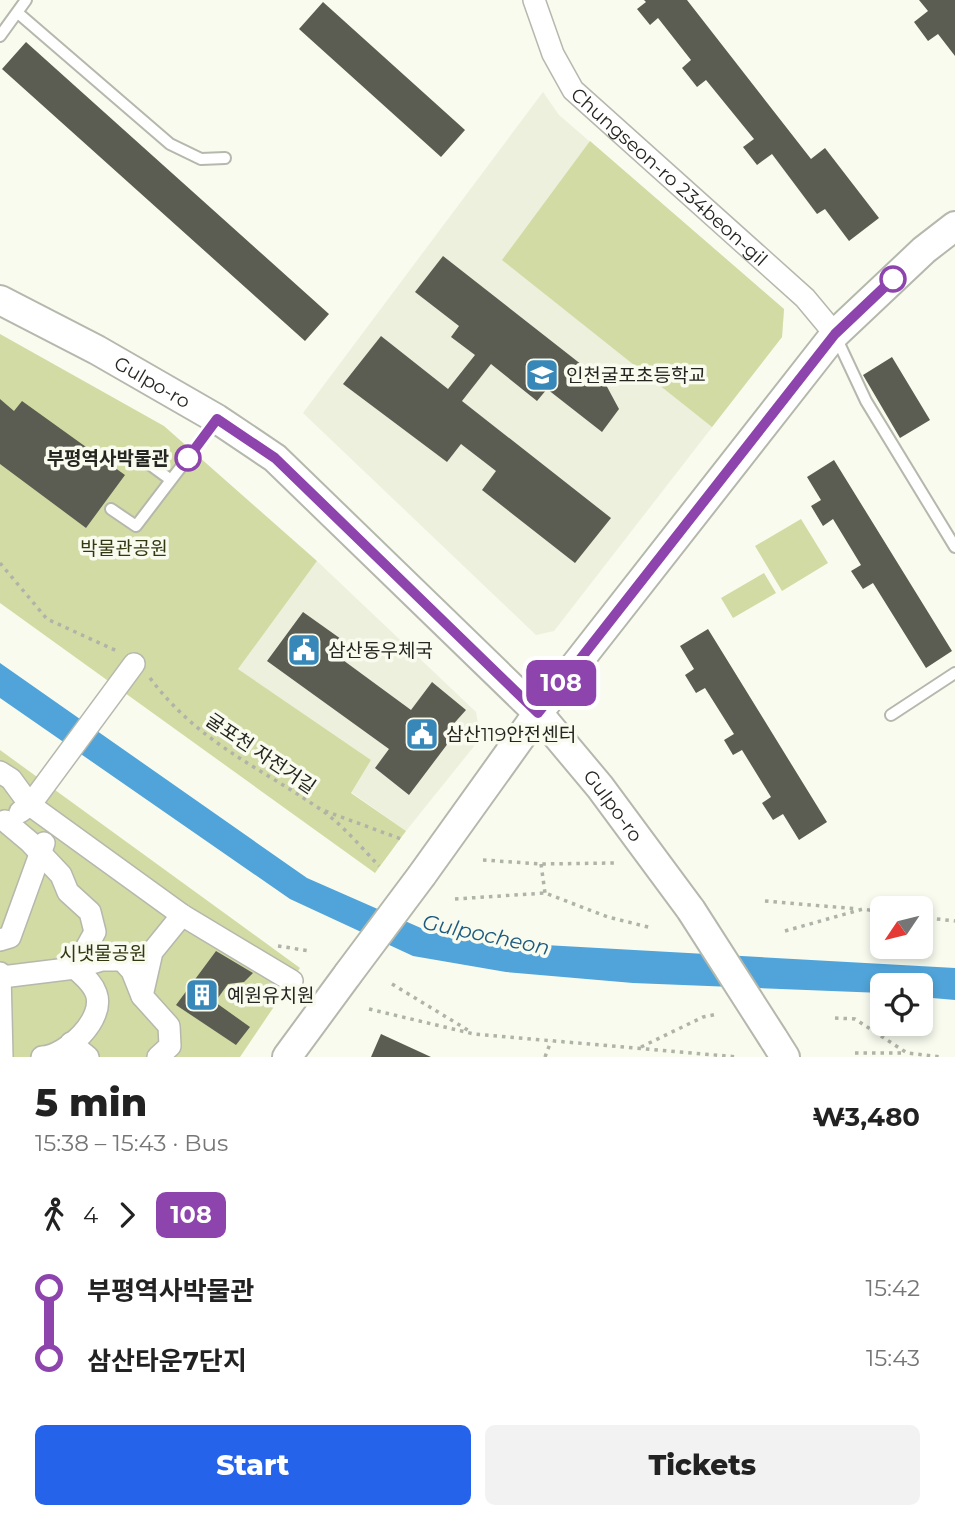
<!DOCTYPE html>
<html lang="en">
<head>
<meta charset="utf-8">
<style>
  body { margin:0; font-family:Montserrat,"Noto Sans KR",sans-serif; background:#f2f2f2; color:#222; height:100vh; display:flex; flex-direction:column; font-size:26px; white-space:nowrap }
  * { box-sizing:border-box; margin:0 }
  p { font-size:23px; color:#767676 }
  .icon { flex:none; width:38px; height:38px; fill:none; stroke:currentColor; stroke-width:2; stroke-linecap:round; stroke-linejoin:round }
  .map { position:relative; height:1057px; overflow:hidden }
  .panel { display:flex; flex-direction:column; background:#fff; flex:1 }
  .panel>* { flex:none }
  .badge { padding:0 14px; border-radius:10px; font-size:24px; line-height:46px }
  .needle { width:46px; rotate:235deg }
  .controls { position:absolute; left:870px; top:896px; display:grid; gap:14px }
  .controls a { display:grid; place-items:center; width:63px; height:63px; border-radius:10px; background:#fff; box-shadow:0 4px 10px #0003; font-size:35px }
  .map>.badge { position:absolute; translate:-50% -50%; box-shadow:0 0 0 4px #fff }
  .legs { display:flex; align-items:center; gap:10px; height:77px; padding:0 35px; font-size:23px }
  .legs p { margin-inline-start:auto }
  .overview { display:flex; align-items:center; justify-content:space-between; height:119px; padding:0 35px }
  h1 { font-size:38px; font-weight:800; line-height:52px }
  .cta { display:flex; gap:14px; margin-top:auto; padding:14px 35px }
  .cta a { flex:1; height:80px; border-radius:10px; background:#2563eb; color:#fff; font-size:28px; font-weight:800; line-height:80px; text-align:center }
  .cta a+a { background:#f2f2f2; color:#222 }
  ul { padding:0 35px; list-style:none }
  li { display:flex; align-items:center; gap:24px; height:70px; font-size:26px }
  li i { display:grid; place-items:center; width:10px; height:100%; margin:0 9px; background:currentColor }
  li i::after { content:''; width:18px; height:18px; margin:-9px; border:5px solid; border-radius:50%; background:#fff }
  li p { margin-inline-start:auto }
  li:first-child i { background:linear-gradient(#0000 50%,currentColor 0) }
  li:last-child i { background:linear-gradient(currentColor 50%,#0000 0) }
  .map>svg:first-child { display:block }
  .built { fill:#ecf0dc }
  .green { fill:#d2dba4 }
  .water { fill:#50a4d9 }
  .building { fill:#5b5d52 }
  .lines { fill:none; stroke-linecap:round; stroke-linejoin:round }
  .lane-casing { stroke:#b5b8ac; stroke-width:14 }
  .street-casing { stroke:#b5b8ac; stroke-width:24 }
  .secondary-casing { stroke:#b5b8ac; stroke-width:32 }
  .path { stroke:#b0b3a8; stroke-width:3.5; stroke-dasharray:3.5 5; stroke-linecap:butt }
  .lane { stroke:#fff; stroke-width:10 }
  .street { stroke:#fff; stroke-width:21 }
  .secondary { stroke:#fff; stroke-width:28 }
  .secondary-bridge-casing { stroke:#b5b8ac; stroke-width:32; stroke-linecap:butt }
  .secondary-bridge { stroke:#fff; stroke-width:28 }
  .line-1-casing { stroke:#fff; stroke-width:16 }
  .line-1 { stroke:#8e44ad; stroke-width:10 }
  .stop-1-dot { fill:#fff; stroke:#8e44ad; stroke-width:3.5 }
  .labels { text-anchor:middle; stroke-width:7; stroke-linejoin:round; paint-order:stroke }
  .street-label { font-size:19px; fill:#252621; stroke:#f8fbee }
  .poi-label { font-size:19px; fill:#252621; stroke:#f8fbee; text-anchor:start }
  .stop-label { font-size:19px; font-weight:bold; fill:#252621; stroke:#f8fbee; text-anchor:end }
  .park-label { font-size:19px; fill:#333812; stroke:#f8fbee }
  .water-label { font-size:21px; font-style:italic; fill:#1d5a7f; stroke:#f8fbee }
</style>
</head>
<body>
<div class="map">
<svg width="955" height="1057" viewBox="0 0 955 1057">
  <rect width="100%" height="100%" fill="#f8fbee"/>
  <!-- built -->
  <path class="built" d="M543,92L559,115L784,309L782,337L554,631L536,635L303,413Z
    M317,561L476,712L479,729L475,745L406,831L351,792L371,760L238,669Z"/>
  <!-- green -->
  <path class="green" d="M590,141L784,309L782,337L712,427L502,260Z
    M0,334L164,426L317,561L238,669L371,760L351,793L406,831L375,873L0,603Z
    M801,519L828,563L782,591L755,546Z
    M764,573L776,593L733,618L721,598Z
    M0,750L300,968L240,1057H0Z"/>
  <!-- water -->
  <path class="water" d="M0,663L307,878L430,932L509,943L955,968V1000L921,997L920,985H882V993L633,983L506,972L413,956L290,899L0,698Z"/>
  <!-- building -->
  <path class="building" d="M644,0H687L811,159L825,148L879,218L849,241L825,209L817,214L772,154L757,165L743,147L754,139L706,80L697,87L682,68L691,60L658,18L650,25L637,9L646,2Z
    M919,0H955V56L938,34L928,41L914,22L928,11Z
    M323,2L465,130L441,157L299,29Z
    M26,42L329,314L305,341L2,69Z
    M443,256L605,383L619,409L602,432L547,389L537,401L491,364L462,401L611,518L575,563L482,490L496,471L461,444L447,462L343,384L381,336L448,389L475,355L451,337L459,326L415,292Z
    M892,357L930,420L900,438L863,375Z
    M0,399L14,411L22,401L125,475L86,528L0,464Z
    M834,460L952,651L926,668L873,583L863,589L851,571L861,565L833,519L823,526L811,506L821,500L807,477Z
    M303,612L341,639L332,652L411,710L432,682L466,710L449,729L452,738L409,795L375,768L389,749L267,661Z
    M708,629L827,822L799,840L783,814L773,820L762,803L771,797L742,750L733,755L724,740L734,734L705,688L696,693L685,675L694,669L680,646Z
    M216,951L253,973L244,982L228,984L215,1002L250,1027L236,1045L176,1005Z
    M381,1034L431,1057H371Z"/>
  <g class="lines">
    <defs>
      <path id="lane" d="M18,13L170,144L201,159L225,158
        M0,36L26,0
        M836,337L866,401L955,547
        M145,461L171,480
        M111,509L136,526L216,421
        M891,715L955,673"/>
      <g id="street">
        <path id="s1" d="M534,0L553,54L573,90L805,298L835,334"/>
        <path d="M0,772L11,779L30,805L182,915L292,981"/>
        <path d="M20,812L30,805L134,664"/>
        <path d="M5,821L30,842L61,875L68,892L90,912L95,932L75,968C83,976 92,982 96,993C106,1019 66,1056 42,1057"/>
        <path d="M0,940L10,937L44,843"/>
        <path d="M0,973L2,1057"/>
        <path d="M2,977L75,968L102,960H122L132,971L142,996"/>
        <path d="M71,1043L88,1057"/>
        <path d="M158,1057L170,1046L169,1026L142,996L152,952L182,915"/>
      </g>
      <g id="secondary">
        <path id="s2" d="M0,300L97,350L217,419L275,458L538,713L600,787L691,910"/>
        <path d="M422,875L538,713L835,334L924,250L955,226"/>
        <path d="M773,1038L785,1057"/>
        <path d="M287,1057L348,974"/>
      </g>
    </defs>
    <!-- lane casing -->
    <use href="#lane" class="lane-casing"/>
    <!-- street casing -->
    <use href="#street" class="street-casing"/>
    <!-- secondary casing -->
    <use href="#secondary" class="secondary-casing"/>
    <!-- path -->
    <path class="path" d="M0,563L47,619L117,651
      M150,678C199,743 256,765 320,809C342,824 361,847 379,866
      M325,811L401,839
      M483,860L541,864L614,863
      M541,864L545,893
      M455,899L545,893L608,917L652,928
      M765,901L858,909
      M920,917L955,921
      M785,931L863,909L882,912
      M278,946L310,951
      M392,984L471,1032
      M369,1009L474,1034L738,1057
      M835,1018L855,1019L907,1053L942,1057
      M641,1047L703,1017L718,1014
      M855,1053H905
      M545,1057L551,1041"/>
    <!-- lane -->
    <use href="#lane" class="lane"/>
    <!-- street -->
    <use href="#street" class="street"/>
    <!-- secondary -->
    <use href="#secondary" class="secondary"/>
    <defs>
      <path id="secondary-bridge" d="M691,910L773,1038
        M348,974L422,875"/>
    </defs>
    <!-- secondary-bridge casing -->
    <use href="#secondary-bridge" class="secondary-bridge-casing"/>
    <!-- secondary-bridge -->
    <use href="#secondary-bridge" class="secondary-bridge"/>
  </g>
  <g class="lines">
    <defs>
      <path id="line-1" d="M188,458L217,419L275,458L538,713L835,334L893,279"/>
    </defs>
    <!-- line-1 casing -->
    <use href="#line-1" class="line-1-casing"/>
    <!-- line-1 -->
    <use href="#line-1" class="line-1"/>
  </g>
  <!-- icons -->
  <defs>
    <symbol id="school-square" viewBox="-11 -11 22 22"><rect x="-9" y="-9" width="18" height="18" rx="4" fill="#3788b9" stroke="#f8fbee"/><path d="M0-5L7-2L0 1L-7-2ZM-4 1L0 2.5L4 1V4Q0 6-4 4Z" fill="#fff"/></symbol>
    <symbol id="civic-square" viewBox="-11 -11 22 22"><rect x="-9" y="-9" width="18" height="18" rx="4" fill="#3788b9" stroke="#f8fbee"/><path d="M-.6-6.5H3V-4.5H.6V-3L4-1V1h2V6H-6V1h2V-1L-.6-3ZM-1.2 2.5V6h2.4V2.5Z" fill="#fff"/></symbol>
    <symbol id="building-square" viewBox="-11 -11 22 22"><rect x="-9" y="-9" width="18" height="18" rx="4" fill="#3788b9" stroke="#f8fbee"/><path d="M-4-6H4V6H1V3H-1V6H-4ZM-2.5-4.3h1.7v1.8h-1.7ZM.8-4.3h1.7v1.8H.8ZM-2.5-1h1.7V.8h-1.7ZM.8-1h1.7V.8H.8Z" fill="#fff"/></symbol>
  </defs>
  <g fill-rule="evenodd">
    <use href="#school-square" x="523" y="356" width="38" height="38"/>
    <use href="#civic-square" x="285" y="631" width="38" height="38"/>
    <use href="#civic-square" x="403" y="715" width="38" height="38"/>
    <use href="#building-square" x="183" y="976" width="38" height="38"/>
  </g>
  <!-- markers -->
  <g class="stop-1-dot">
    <circle cx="893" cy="279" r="12"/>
    <circle cx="188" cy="458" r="12"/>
  </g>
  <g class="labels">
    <!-- street labels -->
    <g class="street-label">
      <text dy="7" stroke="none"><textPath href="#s1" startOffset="228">Chungseon-ro 234beon-gil</textPath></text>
      <text dy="7" stroke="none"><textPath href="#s2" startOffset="173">Gulpo-ro</textPath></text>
      <text transform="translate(261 753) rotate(34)" y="7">굴포천 자전거길</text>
      <text dy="7" stroke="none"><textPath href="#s2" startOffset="803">Gulpo-ro</textPath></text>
    </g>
    <!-- poi labels -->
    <g class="poi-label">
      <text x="566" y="382">인천굴포초등학교</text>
      <text x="328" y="657">삼산동우체국</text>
      <text x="446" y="741">삼산119안전센터</text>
      <text x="227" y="1002">예원유치원</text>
    </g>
    <!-- stop labels -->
    <g class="stop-label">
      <text x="169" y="465">부평역사박물관</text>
    </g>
    <!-- park labels -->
    <g class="park-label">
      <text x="124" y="555">박물관공원</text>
      <text x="103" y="960">시냇물공원</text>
    </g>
    <!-- water labels -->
    <g class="water-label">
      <text transform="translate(486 935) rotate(12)" y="7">Gulpocheon</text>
    </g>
  </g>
</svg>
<div class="controls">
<a><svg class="needle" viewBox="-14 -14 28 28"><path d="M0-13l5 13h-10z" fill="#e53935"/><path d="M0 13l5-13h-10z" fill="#767676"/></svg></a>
<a><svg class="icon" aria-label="locate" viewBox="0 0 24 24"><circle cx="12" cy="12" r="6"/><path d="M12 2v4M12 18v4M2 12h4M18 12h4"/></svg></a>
</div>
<b class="badge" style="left:561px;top:683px;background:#8e44ad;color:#fff">108</b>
</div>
<section class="panel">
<div class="overview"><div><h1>5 min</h1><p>15:38 – 15:43 · Bus</p></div><b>₩3,480</b></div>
<div class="legs"><svg class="icon" aria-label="walk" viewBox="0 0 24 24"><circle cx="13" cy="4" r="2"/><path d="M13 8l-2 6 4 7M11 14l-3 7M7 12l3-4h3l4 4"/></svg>4<svg class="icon" aria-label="forward" viewBox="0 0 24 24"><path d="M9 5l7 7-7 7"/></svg><b class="badge" style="background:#8e44ad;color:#fff">108</b></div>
<ul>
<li><i style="color:#8e44ad"></i><b>부평역사박물관</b><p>15:42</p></li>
<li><i style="color:#8e44ad"></i><b>삼산타운7단지</b><p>15:43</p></li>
</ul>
<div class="cta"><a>Start</a><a>Tickets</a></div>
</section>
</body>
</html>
